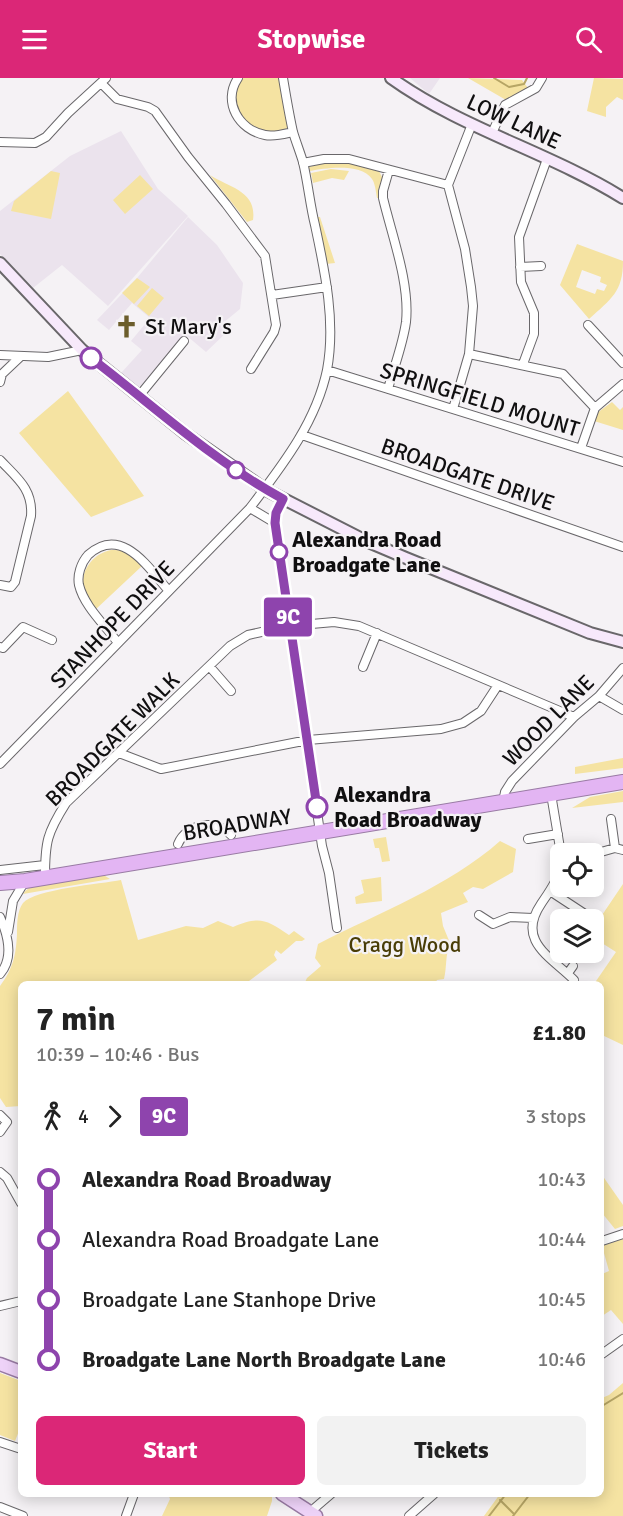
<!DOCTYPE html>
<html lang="en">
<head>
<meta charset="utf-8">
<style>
  body { margin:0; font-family:Signika,sans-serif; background:#f2f2f2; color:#222; height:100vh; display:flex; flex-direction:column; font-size:22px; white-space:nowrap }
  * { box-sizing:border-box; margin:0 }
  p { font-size:20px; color:#767676 }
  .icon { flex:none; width:33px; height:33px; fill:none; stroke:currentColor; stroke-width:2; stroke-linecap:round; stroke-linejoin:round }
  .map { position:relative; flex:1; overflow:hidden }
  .side { position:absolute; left:18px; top:903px; width:586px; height:516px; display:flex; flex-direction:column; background:#fff; border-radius:9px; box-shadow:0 3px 15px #0003 }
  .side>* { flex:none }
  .badge { padding:0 12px; border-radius:4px; font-size:21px; line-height:39px }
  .tools { position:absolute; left:550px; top:765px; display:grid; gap:12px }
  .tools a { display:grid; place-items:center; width:54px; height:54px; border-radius:9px; background:#fff; box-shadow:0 3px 15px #0003; font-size:30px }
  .map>.badge { position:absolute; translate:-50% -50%; box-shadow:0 0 0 3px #fff }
  .legs { display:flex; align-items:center; gap:9px; height:66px; padding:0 18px; font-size:20px }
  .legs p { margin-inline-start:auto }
  .overview { display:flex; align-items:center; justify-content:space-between; height:102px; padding:0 18px }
  h1 { font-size:33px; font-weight:800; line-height:45px }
  .action { display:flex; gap:12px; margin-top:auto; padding:12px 18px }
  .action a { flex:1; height:69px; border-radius:9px; background:#db2777; color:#fff; font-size:24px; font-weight:800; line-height:69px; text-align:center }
  .action a+a { background:#f2f2f2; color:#222 }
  ul { padding:0 18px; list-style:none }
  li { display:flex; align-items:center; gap:21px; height:60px; font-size:22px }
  li i { display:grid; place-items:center; width:9px; height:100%; margin:0 8px; background:currentColor }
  li i::after { content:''; width:15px; height:15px; margin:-8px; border:4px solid; border-radius:50%; background:#fff }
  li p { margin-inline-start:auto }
  li:first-child i { background:linear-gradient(#0000 50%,currentColor 0) }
  li:last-child i { background:linear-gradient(currentColor 50%,#0000 0) }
  header { display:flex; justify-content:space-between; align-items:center; height:78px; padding:0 18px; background:#db2777; color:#fff; font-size:27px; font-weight:800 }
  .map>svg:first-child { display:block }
  .built { fill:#ebe3ed }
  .green { fill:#f5e3a2; fill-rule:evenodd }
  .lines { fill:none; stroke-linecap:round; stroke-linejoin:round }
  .stream { stroke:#b6a565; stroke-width:2 }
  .street-casing { stroke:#69676a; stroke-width:10 }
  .secondary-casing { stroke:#69676a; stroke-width:14 }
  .primary-casing { stroke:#997ba4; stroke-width:15 }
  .highway-casing { stroke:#997ba4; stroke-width:16 }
  .street { stroke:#fff; stroke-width:8 }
  .secondary { stroke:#f7e9fb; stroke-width:10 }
  .primary { stroke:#eed3f8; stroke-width:12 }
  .highway { stroke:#e3b5f3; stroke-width:14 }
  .line-1-casing { stroke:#fff; stroke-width:14 }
  .line-1 { stroke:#8e44ad; stroke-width:9 }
  .stop-1-dot { fill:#fff; stroke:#8e44ad; stroke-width:3 }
  .labels { text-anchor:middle; stroke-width:4.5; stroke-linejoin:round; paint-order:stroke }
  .street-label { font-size:22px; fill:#100f10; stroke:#f5f2f5 }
  .poi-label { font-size:22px; fill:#100f10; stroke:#f5f2f5; text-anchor:start }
  .stop-label { font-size:22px; font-weight:bold; fill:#100f10; stroke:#f5f2f5; text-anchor:start }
  .park-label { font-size:22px; fill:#493d07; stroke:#f5f2f5 }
</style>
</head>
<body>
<header><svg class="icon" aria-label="menu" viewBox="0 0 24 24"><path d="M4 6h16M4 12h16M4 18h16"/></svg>Stopwise<svg class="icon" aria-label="search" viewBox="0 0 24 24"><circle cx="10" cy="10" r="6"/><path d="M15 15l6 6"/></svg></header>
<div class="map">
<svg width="623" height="1438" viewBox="0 0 623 1438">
  <rect width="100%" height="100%" fill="#f5f2f5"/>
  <!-- built -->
  <path class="built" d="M410,0H440L429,16Z
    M121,53L158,111L188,138L108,228L62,187L33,210L0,176V133L70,78Z
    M188,139L217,167L243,205L240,231L223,245L228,253L206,274L187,258L141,310L121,295L142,272L131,263L150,240L132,225L109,252L97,242L137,200Z"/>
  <!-- green -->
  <path class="green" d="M242,0H279L288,49C264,74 218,29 242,0Z
    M468,0L522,2L528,10L506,22Z
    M594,0L623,1V22L617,19L606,29V39L587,33Z
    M333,83L345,84L379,93L383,101L379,120H377C376,114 375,105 372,101C361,85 326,90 310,93L309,89Z
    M331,91L349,93L344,102L332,100L313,105L311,95Z
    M51,93L60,95L51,141L11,133L14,123Z
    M140,97L153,111L125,136L113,122Z
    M210,97C230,110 257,113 253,142L247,144Z
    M316,139H320L335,185L326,186Z
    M577,166L623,183C623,214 611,221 589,241L560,207ZM582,192L601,199L600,204L607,207L604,213L597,211L595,216L576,209Z
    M137,200L150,209L134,226L122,215Z
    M152,210L164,220L149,238L137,228Z
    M68,313L144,418L91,439L19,355Z
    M612,324L620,332L623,329V352L594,343L597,335Z
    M111,472C126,471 132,477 142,488L95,532C92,526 88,521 85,515C78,496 91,476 111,472Z
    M623,680V690L575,696V689Z
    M623,713V724L572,730L590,719Z
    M386,759L390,783L382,784L379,770H375L373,761Z
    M500,763L516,771L513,794L483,811L473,809L463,815L468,824L441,835L443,848L450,865C445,878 447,889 444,901L437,902L435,906H304L307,900L321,888L315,880L318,866C380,834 448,809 500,763Z
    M102,796L110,801L23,816C32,800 83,798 102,796Z
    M381,799L382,823L356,826L355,819L364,815L361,802Z
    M121,802L138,862L186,848L203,850L218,843L233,849C259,838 266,841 289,857L294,853L305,861L302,863H296L281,876L276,872L274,877L277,882L245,906H21V1028L6,1029L0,1020V908C13,891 16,877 17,856C17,846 17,833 23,825C35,811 101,806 121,802Z
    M623,806V967L602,957V906H594L616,874L594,860V849Z
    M602,1097L623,1127V1148L615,1151L602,1135Z
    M623,1161V1246L611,1232L602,1238V1196L609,1193L602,1168Z
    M0,1295L21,1303V1348L15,1363L0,1357Z
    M623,1305V1438H484L500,1416H602V1320L609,1317Z
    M168,1416H272V1423L267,1438H162L170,1421Z"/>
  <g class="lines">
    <!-- stream -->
    <path class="stream" d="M494,0L509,9L524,6L527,0
      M602,1328L623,1315
      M500,1422L514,1436
      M489,1438L506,1416
      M513,1438L530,1416"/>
    <defs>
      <path id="street" d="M238,0C222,24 239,52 265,57C274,59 284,56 293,54
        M102,6L117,21L148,29L155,33L188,79L226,126L265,178L276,247L274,254L251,291
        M492,55L505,27L536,10L542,0
        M0,64L35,65L46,59L68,35L106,0
        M303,85L324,81H349L448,107
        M520,189L541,188
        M272,217L327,209
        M588,247L623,285
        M469,276L563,296L595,330L581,370
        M0,277L48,279L82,272
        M523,286L534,256V235L521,204L519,159L547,81
        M327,292L623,384
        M0,304L2,296L20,279
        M388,311C394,289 403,266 406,244C410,205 392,158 383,120V113L389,92
        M139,318L184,263
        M595,330L623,306
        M453,331L469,276L473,228L471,209L465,171L448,107L472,46
        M302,357L623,469
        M0,382C17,400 33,411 31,438L15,504L11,509L0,507
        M283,421L276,434L275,445L322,768L329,795L337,850
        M250,430L275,445
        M118,565C105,547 84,528 79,507C77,497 81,485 88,477C122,446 149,491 169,513
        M0,569L3,570L23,549L52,562
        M210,589L231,613
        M363,589L377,555
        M599,618L623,632
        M119,675L161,691L308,662L441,651L463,645L481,633L498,607
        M0,686L250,430C281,389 316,345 327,292C336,244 325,194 315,147C310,127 308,105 303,84C300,74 296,64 293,54C289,36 286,18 283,0
        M551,716L561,776
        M503,724L505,714L512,703L574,639L599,618L623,590
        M611,741L615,770
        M528,761L558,756
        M178,766C186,746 216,740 231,757
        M594,776L615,770L623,772
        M561,789C558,802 549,814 541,826C516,863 551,879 574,902
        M0,792L45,787
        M45,799C45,764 47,755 66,725L230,568L248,557L289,548L334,544L359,548L574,639
        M550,813L588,838
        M479,837L493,846L510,839L533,840
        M0,839C8,857 14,880 0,896
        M8,854L13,823L25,803
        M568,895L573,888
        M0,1037L7,1044L0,1054
        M0,1094L7,1100L21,1125
        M602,1163L623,1156
        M0,1228L21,1223
        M602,1276L623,1261
        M0,1364L21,1371
        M0,1429L23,1438
        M310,1434L331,1416
        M126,1438L134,1416
        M409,1438L434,1416"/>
      <path id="secondary" d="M391,0C462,51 549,74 623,120
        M0,185L82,272L186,356L266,412L366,463L406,480L590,555L623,564"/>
      <path id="primary" d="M0,1286L21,1294
        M282,1416L316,1438"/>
      <path id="highway" d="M0,805L25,803L623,704"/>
    </defs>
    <!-- street casing -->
    <use href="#street" class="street-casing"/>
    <!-- secondary casing -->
    <use href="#secondary" class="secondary-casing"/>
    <!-- primary casing -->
    <use href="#primary" class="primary-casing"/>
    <!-- highway casing -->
    <use href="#highway" class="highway-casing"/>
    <!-- street -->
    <use href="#street" class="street"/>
    <!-- secondary -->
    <use href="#secondary" class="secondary"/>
    <!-- primary -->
    <use href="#primary" class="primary"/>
    <!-- highway -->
    <use href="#highway" class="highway"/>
  </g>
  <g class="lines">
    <defs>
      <path id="line-1" d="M91,280C154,328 213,383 283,421L276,435L275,445L317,729"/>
    </defs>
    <!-- line-1 casing -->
    <use href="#line-1" class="line-1-casing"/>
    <!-- line-1 -->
    <use href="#line-1" class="line-1"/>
  </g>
  <!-- icons -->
  <defs>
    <symbol id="church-bare" viewBox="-9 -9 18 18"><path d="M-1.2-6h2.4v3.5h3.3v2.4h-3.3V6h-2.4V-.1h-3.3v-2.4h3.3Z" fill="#6b5d2b" stroke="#f5f2f5" stroke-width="2.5" paint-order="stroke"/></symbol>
  </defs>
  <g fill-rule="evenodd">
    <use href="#church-bare" x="110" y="232" width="33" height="33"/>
  </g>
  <!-- markers -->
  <g class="stop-1-dot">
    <circle cx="91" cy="280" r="10"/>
    <circle cx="236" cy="392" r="8"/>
    <circle cx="279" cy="474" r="8"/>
    <circle cx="317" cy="729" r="10"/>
  </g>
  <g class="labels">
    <!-- street labels -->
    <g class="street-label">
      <text transform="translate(514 43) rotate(25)" y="8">LOW LANE</text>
      <text transform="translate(480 321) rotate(17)" y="8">SPRINGFIELD MOUNT</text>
      <text transform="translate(468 396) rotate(19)" y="8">BROADGATE DRIVE</text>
      <text transform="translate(112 546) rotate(-46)" y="8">STANHOPE DRIVE</text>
      <text transform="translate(548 642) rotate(-45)" y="8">WOOD LANE</text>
      <text transform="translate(112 661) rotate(-45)" y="8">BROADGATE WALK</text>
      <text transform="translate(237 746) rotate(-9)" y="8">BROADWAY</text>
    </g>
    <!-- poi labels -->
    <g class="poi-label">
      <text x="145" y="256">St Mary's</text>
    </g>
    <!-- stop labels -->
    <g class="stop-label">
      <text x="292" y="469">Alexandra Road<tspan x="292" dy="25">Broadgate Lane</tspan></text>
      <text x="334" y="724">Alexandra<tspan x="334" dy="25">Road Broadway</tspan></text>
    </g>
    <!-- park labels -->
    <g class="park-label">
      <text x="405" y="874">Cragg Wood</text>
    </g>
  </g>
</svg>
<div class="tools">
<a><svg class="icon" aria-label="locate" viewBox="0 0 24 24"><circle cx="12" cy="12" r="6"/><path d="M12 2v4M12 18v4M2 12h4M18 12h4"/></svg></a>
<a><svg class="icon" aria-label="layers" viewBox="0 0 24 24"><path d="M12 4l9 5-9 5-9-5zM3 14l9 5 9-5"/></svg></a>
</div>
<b class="badge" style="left:288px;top:539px;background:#8e44ad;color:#fff">9C</b>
<section class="side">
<div class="overview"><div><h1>7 min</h1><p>10:39 – 10:46 · Bus</p></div><b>£1.80</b></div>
<div class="legs"><svg class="icon" aria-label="walk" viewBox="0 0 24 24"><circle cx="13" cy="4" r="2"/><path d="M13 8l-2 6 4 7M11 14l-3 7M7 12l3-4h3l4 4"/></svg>4<svg class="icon" aria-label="forward" viewBox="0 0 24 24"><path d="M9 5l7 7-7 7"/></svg><b class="badge" style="background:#8e44ad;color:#fff">9C</b><p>3 stops</p></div>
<ul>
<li><i style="color:#8e44ad"></i><b>Alexandra Road Broadway</b><p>10:43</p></li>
<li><i style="color:#8e44ad"></i><span>Alexandra Road Broadgate Lane</span><p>10:44</p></li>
<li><i style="color:#8e44ad"></i><span>Broadgate Lane Stanhope Drive</span><p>10:45</p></li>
<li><i style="color:#8e44ad"></i><b>Broadgate Lane North Broadgate Lane</b><p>10:46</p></li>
</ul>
<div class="action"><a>Start</a><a>Tickets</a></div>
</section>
</div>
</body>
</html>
